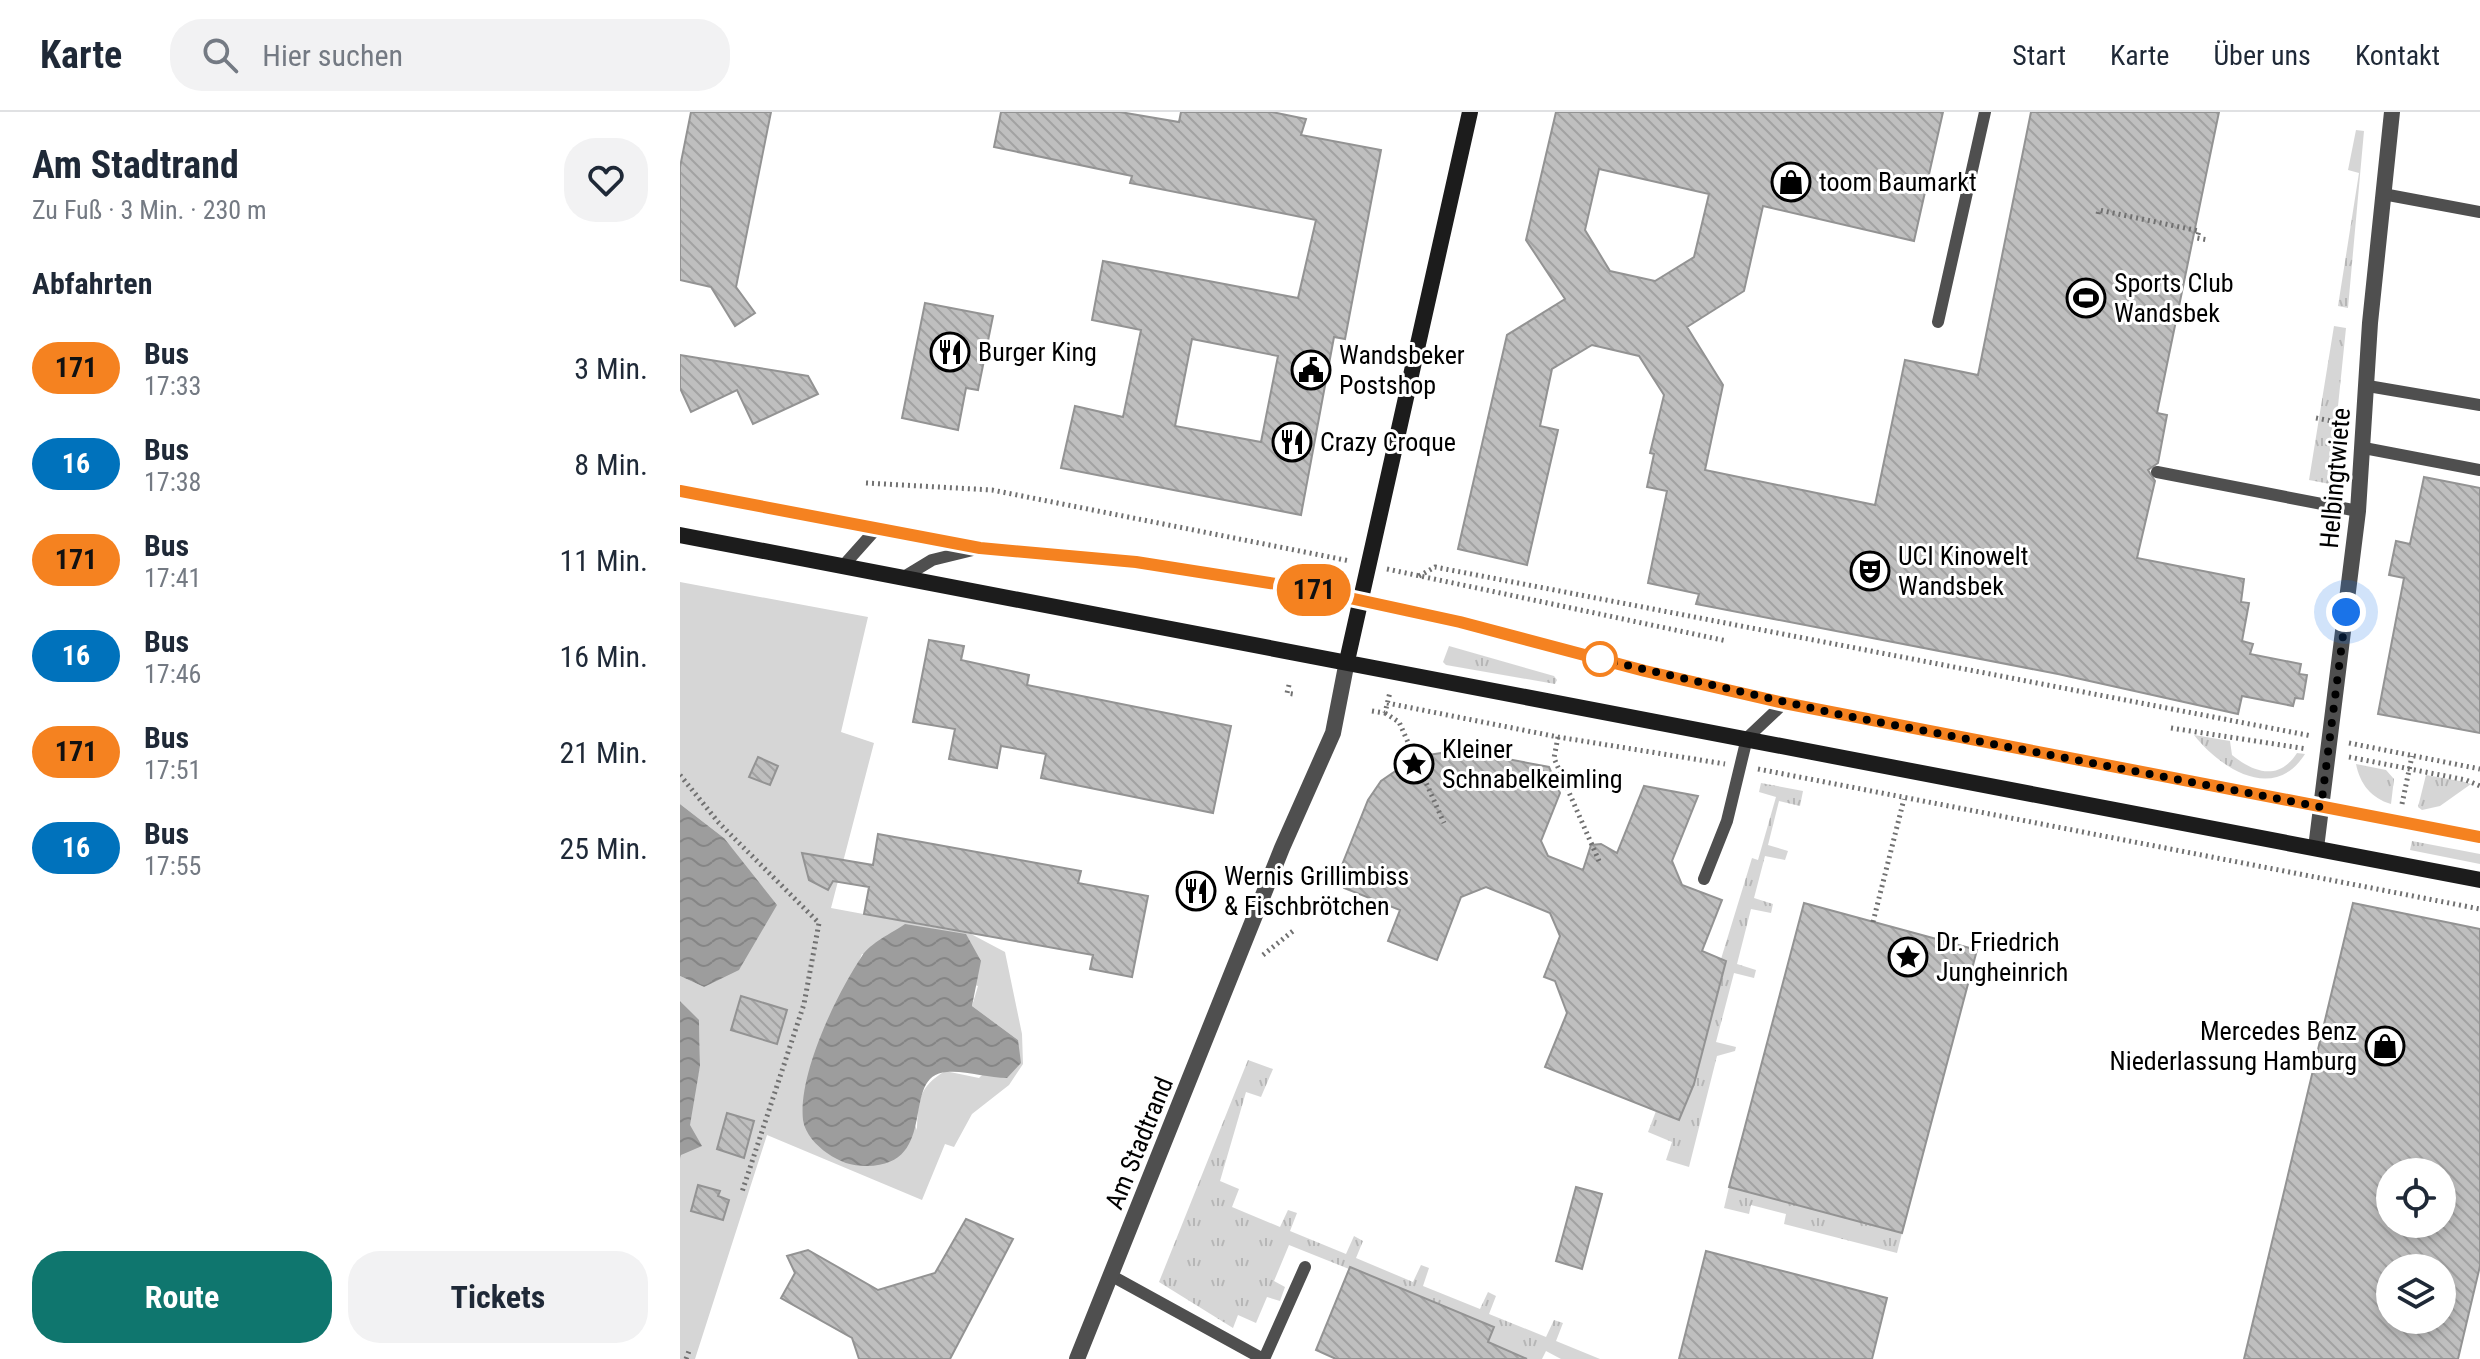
<!DOCTYPE html>
<html lang="de">
<head>
<meta charset="utf-8">
<style>
  body { margin:0; font-family:"Roboto Condensed",sans-serif; background:#f2f2f3; color:#1f2937; height:100vh; display:flex; flex-direction:column; font-size:30px; white-space:nowrap }
  * { box-sizing:border-box; margin:0 }
  p { font-size:26px; color:#747a83 }
  .icon { flex:none; width:44px; height:44px; fill:none; stroke:currentColor; stroke-width:2; stroke-linecap:round; stroke-linejoin:round }
  .map { position:relative; flex:1; overflow:hidden }
  .drawer { display:flex; flex-direction:column; background:#fff; width:680px }
  .drawer>* { flex:none }
  .badge { padding:0 16px; border-radius:26px; font-size:28px; line-height:52px }
  .buttons { position:absolute; left:1696px; top:1046px; display:grid; gap:16px }
  .buttons a { display:grid; place-items:center; width:80px; height:80px; border-radius:50%; background:#fff; box-shadow:0 4px 12px #0003; font-size:40px }
  .you { position:absolute; width:40px; height:40px; margin:-20px; border:6px solid #fff; border-radius:50%; background:#1a73e8; box-shadow:0 0 0 12px #1a73e833 }
  .map>.badge { position:absolute; translate:-50% -50%; box-shadow:0 0 0 4px #fff }
  h2 { padding:0 32px; font-size:30px; line-height:72px }
  .round { display:grid; place-items:center; flex:none; width:84px; height:84px; border-radius:32px; background:#f2f2f3 }
  .headline { display:flex; align-items:center; justify-content:space-between; height:136px; padding:0 32px }
  h1 { font-size:38px; font-weight:700; line-height:60px }
  .button { display:flex; gap:16px; margin-top:auto; padding:16px 32px }
  .button a { flex:1; height:92px; border-radius:32px; background:#0f766e; color:#fff; font-size:32px; font-weight:700; line-height:92px; text-align:center }
  .button a+a { background:#f2f2f3; color:#1f2937 }
  ul { padding:0; list-style:none }
  li { display:flex; align-items:center; gap:24px; height:96px; padding:0 32px }
  li div { flex:1 }
  li b { display:block; font-size:30px }
  li em { font-style:normal }
  li .badge { min-width:88px; font-weight:700; text-align:center }
  header { display:flex; align-items:center; gap:48px; box-sizing:border-box; height:112px; padding:0 40px; background:#fff; border-bottom:2px solid #e0e1e3 }
  header strong { font-size:38px }
  nav { display:flex; gap:44px; margin-inline-start:auto; font-size:28px }
  .search { width:560px; height:72px; background:#f2f2f3; display:flex; align-items:center; gap:20px; box-sizing:border-box; padding:0 28px; border-radius:32px; color:#747a83; font-size:30px }
  main { display:flex; flex:1; min-height:0 }
  .map>svg:first-child { display:block }
  .grass { fill:url(#grass-tufts) }
  .garden { fill:#d6d6d6; fill-rule:evenodd }
  .water { fill:url(#water-waves) }
  .building { fill:url(#building-back-hatch); stroke:#939393; stroke-width:2; fill-rule:evenodd }
  .lines { fill:none; stroke-linecap:round; stroke-linejoin:round }
  .path { stroke:#717171; stroke-width:5; stroke-dasharray:2 4; stroke-linecap:butt }
  .service { stroke:#4f4f4f; stroke-width:12 }
  .minor { stroke:#4f4f4f; stroke-width:16 }
  .tertiary { stroke:#4f4f4f; stroke-width:16 }
  .secondary { stroke:#1c1c1c; stroke-width:16 }
  .line-casing { stroke:#fff; stroke-width:18 }
  .line { stroke:#f58220; stroke-width:12 }
  .walk { stroke:#000; stroke-width:8; stroke-dasharray:0 14.4 }
  .stop-dot { fill:#fff; stroke:#f58220; stroke-width:4 }
  .labels { text-anchor:middle; stroke-width:6; stroke-linejoin:round; paint-order:stroke }
  .poi-label { font-size:26px; fill:#000; stroke:#fff; text-anchor:start }
  .street-label { font-size:26px; fill:#000; stroke:#fff }
</style>
</head>
<body>
<header>
<strong>Karte</strong>
<div class="search"><svg class="icon" aria-label="search" viewBox="0 0 24 24"><circle cx="10" cy="10" r="6"/><path d="M15 15l6 6"/></svg>Hier suchen</div>
<nav><a>Start</a><a>Karte</a><a>Über uns</a><a>Kontakt</a></nav>
</header>
<main>
<section class="drawer">
<div class="headline"><div><h1>Am Stadtrand</h1><p>Zu Fuß · 3 Min. · 230 m</p></div><a class="round"><svg class="icon" aria-label="heart" viewBox="0 0 24 24"><path d="M12 20l-8-8c-3-5 5-10 8-4 3-6 11-1 8 4z"/></svg></a></div>
<h2>Abfahrten</h2>
<ul>
<li><span class="badge" style="background:#f58220;color:#111">171</span><div><b>Bus</b><p>17:33</p></div><em>3 Min.</em></li>
<li><span class="badge" style="background:#0072bc;color:#fff">16</span><div><b>Bus</b><p>17:38</p></div><em>8 Min.</em></li>
<li><span class="badge" style="background:#f58220;color:#111">171</span><div><b>Bus</b><p>17:41</p></div><em>11 Min.</em></li>
<li><span class="badge" style="background:#0072bc;color:#fff">16</span><div><b>Bus</b><p>17:46</p></div><em>16 Min.</em></li>
<li><span class="badge" style="background:#f58220;color:#111">171</span><div><b>Bus</b><p>17:51</p></div><em>21 Min.</em></li>
<li><span class="badge" style="background:#0072bc;color:#fff">16</span><div><b>Bus</b><p>17:55</p></div><em>25 Min.</em></li>
</ul>
<div class="button"><a>Route</a><a>Tickets</a></div>
</section>
<div class="map">
<svg width="1800" height="1247" viewBox="0 0 1800 1247">
  <defs>
    <pattern id="grass-tufts" width="24" height="20" patternUnits="userSpaceOnUse" patternTransform="scale(2)"><rect width="24" height="20" fill="#d6d6d6"/><path d="M3 7l-1-3M5 7V3M7 7l1-3M15 17l-1-3M17 17v-4M19 17l1-3" fill="none" stroke="#b6b6b6"/></pattern>
    <pattern id="water-waves" width="16" height="10" patternUnits="userSpaceOnUse" patternTransform="scale(2)"><rect width="16" height="10" fill="#9d9d9d"/><path d="M0 5q4-4 8 0t8 0" fill="none" stroke="#858585"/></pattern>
    <pattern id="building-back-hatch" width="6" height="6" patternUnits="userSpaceOnUse" patternTransform="scale(2)"><rect width="6" height="6" fill="#bfbfbf"/><path d="M-1 5l2 2M0 0l6 6M5-1l2 2" fill="none" stroke="#a2a2a2"/></pattern>
  </defs>
  <rect width="100%" height="100%" fill="#fff"/>
  <!-- grass -->
  <path class="grass" d="M1676,18L1684,19L1668,196L1658,194L1679,61L1668,58Z
    M1654,214L1666,216L1650,372L1629,368Z
    M769,534L874,564L877,568L875,572L766,553L763,550Z
    M1514,623L1550,629L1552,643C1574,661 1599,669 1617,641L1625,642C1594,691 1541,657 1514,623Z
    M1676,652L1706,658L1714,667L1711,692C1691,686 1680,672 1676,652Z
    M1746,663L1785,670L1791,672L1760,694L1742,698L1738,695Z
    M1081,671L1123,679L1120,694L1099,689L1088,733L1108,739L1105,748L1085,744L1074,786L1093,792L1091,801L1071,797L1057,852L1076,858L1074,866L1054,861L1036,930L1056,935L1055,939L1037,944L1009,1055L986,1048L992,1030L968,1020L976,999L999,1008L1014,972L1046,849L1041,847L1072,746L1078,748L1096,685L1079,680Z
    M1732,729L1800,742V752L1730,738Z
    M568,948L593,957L581,985L566,980L540,1069L559,1077L552,1095L600,1115L608,1098L617,1101L610,1119L666,1142L674,1124L683,1129L676,1146L733,1170L741,1153L749,1156L743,1174L800,1197L808,1180L816,1184L809,1202L866,1225L874,1208L883,1211L876,1229L920,1247H881L866,1239L862,1247H848L808,1230L814,1215L609,1133L594,1169L605,1175L600,1189L587,1185L576,1211L558,1203L553,1216L479,1170Z
    M1049,1075L1222,1121L1217,1141L1104,1112L1106,1102L1071,1093L1069,1102L1044,1096Z"/>
  <!-- garden -->
  <path class="garden" d="M0,470L188,505L161,620L194,631L151,796L291,822L325,840L342,922L343,952L329,973L292,1002L274,1035L265,1032L242,1088L87,1023L15,1247H0V1047L20,954L19,909L0,889V864L24,875L44,726L0,692ZM182,842L298,874L292,894L338,928L299,966L265,959C239,975 238,988 237,1018L174,862Z"/>
  <!-- water -->
  <path class="water" d="M0,692L44,726L97,793L59,858L24,875L0,864Z
    M225,812L286,822L301,849L292,894L338,928L341,951L327,966C309,966 283,958 267,960C218,963 262,1053 187,1054C171,1054 160,1050 147,1041C137,1034 125,1022 123,1008C118,962 156,883 182,844C190,831 212,821 225,812Z
    M0,889L19,908L20,954L10,1013L22,1034L1,1043L0,1047Z"/>
  <!-- building -->
  <path class="building" d="M11,0H91L56,175L75,201L55,214L31,175L0,168V55Z
    M321,0H440L499,10L501,0H592L626,7L621,23L701,38L665,227L654,225L621,403L381,356L395,294L443,305L461,218L412,208L423,149L618,186L636,108L450,71L452,64L314,35ZM512,227L598,244L581,330L495,314Z
    M876,0H1263L1234,129L1083,94L1064,179L1007,215L1043,273L1025,358L1195,393L1225,248L1298,263L1351,0H1539L1477,301L1487,303L1478,351L1468,358L1475,369L1457,446L1564,467L1561,490L1569,491L1562,529L1573,532L1570,542L1621,552L1619,562L1627,563L1623,587L1615,586L1613,594L1562,584L1558,602L1378,562L1016,492L1019,482L968,471L987,379L967,375L974,342L970,341L984,283L959,244L912,233L872,257L860,314L878,318L847,453L778,437L827,223L885,187L846,128ZM919,57L1029,82L1014,145L975,169L930,159L905,118Z
    M245,191L313,204L298,278L286,276L278,318L222,306Z
    M0,243L128,264L138,282L73,312L57,278L11,300L0,276Z
    M1744,365L1800,376V621L1698,602L1724,466L1709,463L1716,429L1730,432Z
    M249,528L284,534L281,548L349,563L347,573L551,614L533,701L361,666L366,642L321,634L317,656L269,647L275,617L233,610Z
    M780,638L869,655L880,681L861,729L868,744L903,758L911,733L921,732L937,741L964,674L1018,684L992,749L1002,773L1042,788L1022,839L1046,849L1014,972L999,1008L865,955L887,901L875,869L864,865L880,824L870,801L806,775L781,785L757,848L708,829L720,798L664,776L658,763L688,688L701,669L736,645Z
    M78,645L98,654L90,673L69,665Z
    M198,722L401,759L398,771L468,784L452,865L410,857L413,843L184,802L189,775L153,769L148,778L129,768L122,741L193,753Z
    M1124,791L1297,838L1222,1121L1049,1075Z
    M1673,791L1800,817V1154L1778,1247H1564ZM1710,1060H1762V1112H1710ZM1710,1156H1762V1208H1710Z
    M61,884L107,898L97,932L51,918Z
    M47,1001L74,1009L64,1046L37,1037Z
    M18,1073L40,1079L38,1084L49,1088L43,1108L11,1099Z
    M896,1075L922,1082L902,1157L876,1149Z
    M286,1107L333,1127L270,1247H179L172,1226L101,1186L115,1161L107,1144L128,1138L198,1178L255,1161Z
    M1026,1139L1207,1186L1192,1247H999Z
    M670,1155L814,1215L808,1230L847,1247H656L636,1238Z"/>
  <g class="lines">
    <!-- path -->
    <path class="path" d="M1418,102L1419,98L1519,119L1517,126L1528,128
      M1636,306L1662,311
      M186,371L312,378L670,449
      M707,457L1047,529
      M739,464L755,455L1632,624
      M609,573L607,581L613,582
      M707,591L878,625L1045,652
      M692,599L705,601L710,580
      M705,601L719,610L764,711
      M1491,616L1627,637
      M878,625L874,646L919,749
      M1669,631L1800,657
      M1669,645L1786,668L1800,674
      M1078,657L1800,797
      M0,663L39,711L139,811L124,892L62,1080
      M1722,692L1732,644
      M1193,810L1224,687
      M583,843L613,819
      M6,1247L9,1239"/>
    <!-- service -->
    <path class="service" d="M1703,82L1800,100
      M1258,210L1305,0
      M1688,274L1800,293
      M1684,336L1800,358
      M1477,360L1678,399
      M163,454L197,416
      M224,465L252,448L297,437
      M1024,767L1047,709L1067,626L1104,591
      M432,1164L583,1247
      M584,1247L625,1155"/>
    <!-- minor -->
    <path class="minor" d="M1636,736L1678,399L1690,211L1712,0"/>
    <!-- tertiary -->
    <path class="tertiary" d="M397,1247L602,736L653,621L667,549"/>
    <!-- secondary -->
    <path class="secondary" d="M0,379L300,436L456,450L628,477L780,510L965,559L1104,591L1800,725
      M0,423L1800,768
      M667,549L790,0"/>
  </g>
  <g class="lines">
    <defs>
      <path id="line" d="M0,379L300,436L456,450L628,477L780,510L965,559L1104,591L1800,725"/>
    </defs>
    <!-- line casing -->
    <use href="#line" class="line-casing"/>
    <!-- line -->
    <use href="#line" class="line"/>
    <!-- walk -->
    <path class="walk" d="M920,547L1157,602L1641,695L1666,500"/>
  </g>
  <!-- icons -->
  <defs>
    <symbol id="shop-ring" viewBox="-11 -11 22 22"><circle r="9.5" fill="#fff" stroke="#000" stroke-width="1.5"/><path d="M-5-2.5h2.3a2.7 3.5 0 0 1 5.4 0H5L5.5 6h-11ZM-1.5-2.5h3a1.5 2.3 0 0 0-3 0Z" fill="#000"/></symbol>
    <symbol id="stadium-ring" viewBox="-11 -11 22 22"><circle r="9.5" fill="#fff" stroke="#000" stroke-width="1.5"/><path d="M0-5a6.5 5 0 1 0 0 10a6.5 5 0 1 0 0-10ZM-3.5-1.8h7v3.6h-7Z" fill="#000"/></symbol>
    <symbol id="restaurant-ring" viewBox="-11 -11 22 22"><circle r="9.5" fill="#fff" stroke="#000" stroke-width="1.5"/><path d="M-5-6h1v4h1v-4h1v4h1v-4h1v5L-1.5 .5V6h-2V.5L-5-1ZM5-6V6H3V1.5H1.5Q1.5-4 5-6Z" fill="#000"/></symbol>
    <symbol id="civic-ring" viewBox="-11 -11 22 22"><circle r="9.5" fill="#fff" stroke="#000" stroke-width="1.5"/><path d="M-.6-6.5H3V-4.5H.6V-3L4-1V1h2V6H-6V1h2V-1L-.6-3ZM-1.2 2.5V6h2.4V2.5Z" fill="#000"/></symbol>
    <symbol id="theatre-ring" viewBox="-11 -11 22 22"><circle r="9.5" fill="#fff" stroke="#000" stroke-width="1.5"/><path d="M-5-5.5Q0-4 5-5.5V0Q5 5 0 6Q-5 5-5 0ZM-3.3-2.5H-1v1.5H-3.3ZM1-2.5H3.3v1.5H1ZM-2.8 1Q0 5.5 2.8 1Z" fill="#000"/></symbol>
    <symbol id="sight-ring" viewBox="-11 -11 22 22"><circle r="9.5" fill="#fff" stroke="#000" stroke-width="1.5"/><path d="M0-6L1.8-2.2L6-1.7L2.9 1.2L3.7 5.4L0 3.3L-3.7 5.4L-2.9 1.2L-6-1.7L-1.8-2.2Z" fill="#000"/></symbol>
  </defs>
  <g fill-rule="evenodd">
    <use href="#shop-ring" x="1089" y="48" width="44" height="44"/>
    <use href="#stadium-ring" x="1384" y="164" width="44" height="44"/>
    <use href="#restaurant-ring" x="248" y="218" width="44" height="44"/>
    <use href="#civic-ring" x="609" y="236" width="44" height="44"/>
    <use href="#restaurant-ring" x="590" y="308" width="44" height="44"/>
    <use href="#theatre-ring" x="1168" y="437" width="44" height="44"/>
    <use href="#sight-ring" x="712" y="630" width="44" height="44"/>
    <use href="#restaurant-ring" x="494" y="757" width="44" height="44"/>
    <use href="#sight-ring" x="1206" y="823" width="44" height="44"/>
    <use href="#shop-ring" x="1683" y="912" width="44" height="44"/>
  </g>
  <!-- markers -->
  <circle class="stop-dot" cx="920" cy="547" r="16"/>
  <g class="labels">
    <!-- poi labels -->
    <g class="poi-label">
      <text x="1139" y="79">toom Baumarkt</text>
      <text x="1434" y="180">Sports Club<tspan x="1434" dy="30">Wandsbek</tspan></text>
      <text x="298" y="249">Burger King</text>
      <text x="659" y="252">Wandsbeker<tspan x="659" dy="30">Postshop</tspan></text>
      <text x="640" y="339">Crazy Croque</text>
      <text x="1218" y="453">UCI Kinowelt<tspan x="1218" dy="30">Wandsbek</tspan></text>
      <text x="762" y="646">Kleiner<tspan x="762" dy="30">Schnabelkeimling</tspan></text>
      <text x="544" y="773">Wernis Grillimbiss<tspan x="544" dy="30">&amp; Fischbrötchen</tspan></text>
      <text x="1256" y="839">Dr. Friedrich<tspan x="1256" dy="30">Jungheinrich</tspan></text>
      <text x="1677" y="928" text-anchor="end">Mercedes Benz<tspan x="1677" dy="30">Niederlassung Hamburg</tspan></text>
    </g>
    <!-- street labels -->
    <g class="street-label">
      <text transform="translate(1655 366) rotate(-85)" y="9">Helbingtwiete</text>
      <text transform="translate(459 1031) rotate(-68)" y="9">Am Stadtrand</text>
    </g>
  </g>
</svg>
<div class="buttons">
<a><svg class="icon" aria-label="locate" viewBox="0 0 24 24"><circle cx="12" cy="12" r="6"/><path d="M12 2v4M12 18v4M2 12h4M18 12h4"/></svg></a>
<a><svg class="icon" aria-label="layers" viewBox="0 0 24 24"><path d="M12 4l9 5-9 5-9-5zM3 14l9 5 9-5"/></svg></a>
</div>
<div class="you" style="left:1666px;top:500px"></div>
<b class="badge" style="left:634px;top:478px;background:#f58220;color:#111">171</b>
</div>
</main>
</body>
</html>
